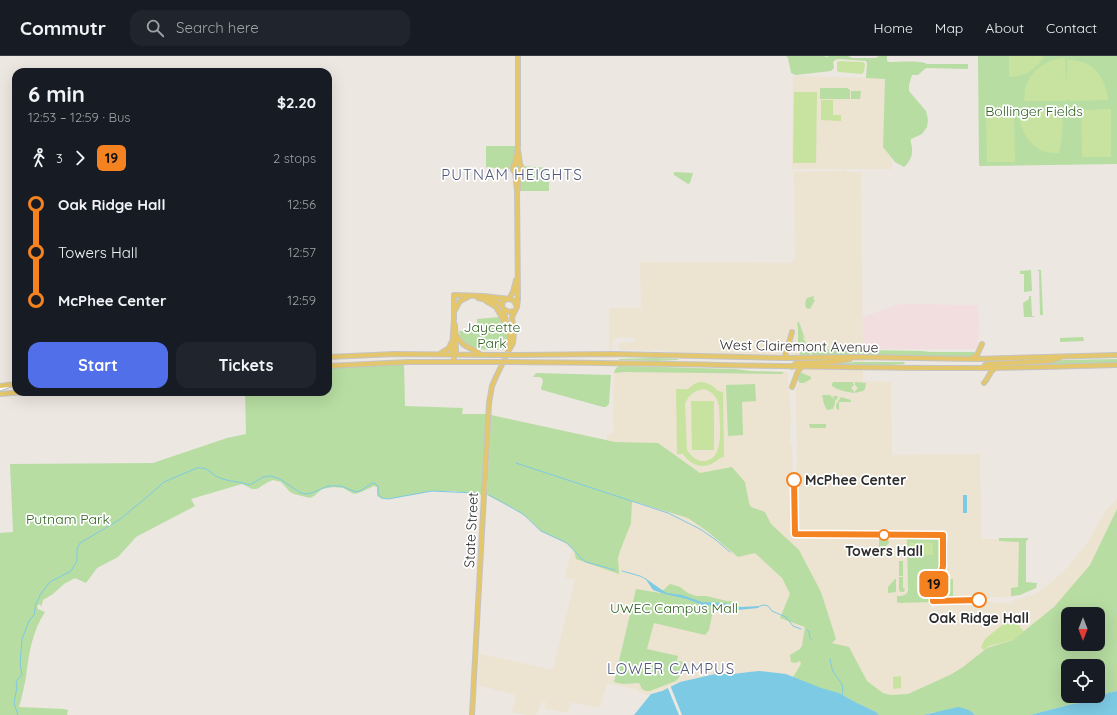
<!DOCTYPE html>
<html lang="en">
<head>
<meta charset="utf-8">
<style>
  body { margin:0; font-family:Quicksand,sans-serif; background:#20242c; color:#f1f3f6; height:100vh; display:flex; flex-direction:column; font-size:15px; white-space:nowrap }
  * { box-sizing:border-box; margin:0 }
  p { font-size:13px; color:#9ea1a6 }
  .icon { flex:none; width:22px; height:22px; fill:none; stroke:currentColor; stroke-width:2; stroke-linecap:round; stroke-linejoin:round }
  .map { position:relative; flex:1; overflow:hidden }
  .side { position:absolute; left:12px; top:12px; width:320px; height:328px; display:flex; flex-direction:column; background:#171b24; border-radius:12px; box-shadow:0 4px 16px #0002 }
  .side>* { flex:none }
  .badge { padding:0 8px; border-radius:6px; font-size:14px; line-height:26px }
  .needle { width:26px; rotate:180deg }
  .tools { position:absolute; left:1061px; top:551px; display:grid; gap:8px }
  .tools a { display:grid; place-items:center; width:44px; height:44px; border-radius:8px; background:#171b24; box-shadow:0 4px 16px #0002; font-size:20px }
  .map>.badge { position:absolute; translate:-50% -50%; box-shadow:0 0 0 2px #fff }
  .legs { display:flex; align-items:center; gap:6px; height:44px; padding:0 16px; font-size:13px }
  .legs p { margin-inline-start:auto }
  .headline { display:flex; align-items:center; justify-content:space-between; height:68px; padding:0 16px }
  h1 { font-size:22px; font-weight:700; line-height:30px }
  .button { display:flex; gap:8px; margin-top:auto; padding:8px 16px }
  .button a { flex:1; height:46px; border-radius:12px; background:#506fe9; color:#fff; font-size:16px; font-weight:700; line-height:46px; text-align:center }
  .button a+a { background:#20242c; color:#f1f3f6 }
  ul { padding:0 16px; list-style:none }
  li { display:flex; align-items:center; gap:14px; height:48px; font-size:15px }
  li i { display:grid; place-items:center; width:6px; height:100%; margin:0 5px; background:currentColor }
  li i::after { content:''; width:10px; height:10px; margin:-5px; border:3px solid; border-radius:50%; background:#171b24 }
  li p { margin-inline-start:auto }
  li:first-child i { background:linear-gradient(#0000 50%,currentColor 0) }
  li:last-child i { background:linear-gradient(currentColor 50%,#0000 0) }
  header { display:flex; align-items:center; gap:24px; box-sizing:border-box; height:56px; padding:0 20px; background:#171b24; border-bottom:1px solid #363941 }
  header strong { font-size:19px }
  nav { display:flex; gap:22px; margin-inline-start:auto; font-size:14px }
  .search { width:280px; height:36px; background:#20242c; display:flex; align-items:center; gap:10px; box-sizing:border-box; padding:0 14px; border-radius:12px; color:#9ea1a6; font-size:15px }
  .map>svg:first-child { display:block }
  .education { fill:#ece3d1; fill-rule:evenodd }
  .medical { fill:#f2dedf }
  .green { fill:#b7dda2; fill-rule:evenodd }
  .pitch { fill:#c7e39f; fill-rule:evenodd }
  .water { fill:#7dcae4 }
  .pier { fill:#ece7e0 }
  .lines { fill:none; stroke-linecap:round; stroke-linejoin:round }
  .stream { stroke:#7dcae4; stroke-width:1 }
  .minor-casing { stroke:#b0b2bb; stroke-width:5 }
  .major-casing { stroke:#c4c4c4; stroke-width:6 }
  .minor { stroke:#fff; stroke-width:3 }
  .major { stroke:#e4c66d; stroke-width:4 }
  .major-bridge-casing { stroke:#c4c4c4; stroke-width:6; stroke-linecap:butt }
  .major-bridge { stroke:#e4c66d; stroke-width:4 }
  .line-1-casing { stroke:#fff; stroke-width:9 }
  .line-1 { stroke:#f58220; stroke-width:6 }
  .stop-1-dot { fill:#fff; stroke:#f58220; stroke-width:2 }
  .labels { text-anchor:middle; stroke-width:3.5; stroke-linejoin:round; paint-order:stroke }
  .park-label { font-size:14px; fill:#316322; stroke:#fff }
  .street-label { font-size:14px; fill:#2c2c2c; stroke:#fff }
  .stop-label { font-size:14px; font-weight:bold; fill:#2c2c2c; stroke:#fff }
  .neighbourhood-label { font-size:15px; letter-spacing:1px; fill:#505879; stroke:#fff }
</style>
</head>
<body>
<header>
<strong>Commutr</strong>
<div class="search"><svg class="icon" aria-label="search" viewBox="0 0 24 24"><circle cx="10" cy="10" r="6"/><path d="M15 15l6 6"/></svg>Search here</div>
<nav><a>Home</a><a>Map</a><a>About</a><a>Contact</a></nav>
</header>
<div class="map">
<svg width="1117" height="659" viewBox="0 0 1117 659">
  <rect width="100%" height="100%" fill="#ece7e0"/>
  <!-- education -->
  <path class="education" d="M793,20L885,22L883,91L892,102V113H792Z
    M844,114L847,116H861L863,325L891,326L892,399L980,398L981,483H1024V537L1012,541L1006,540L1003,542L1000,541H991L987,543H936L935,540L936,531L943,517L945,509L946,478L849,477L816,478L799,477L797,475L796,417L797,408L796,338L797,323L798,318L801,314L802,299L676,297L660,294H622L619,293V291L620,287L635,286V282L623,281L616,282L613,284L612,292L609,296V252H641L640,206L788,207L792,206L794,203L795,200L794,116L839,115Z
    M619,310L735,313L750,315L786,316L788,321L791,362L790,369V386L792,391L793,473L792,475V478L795,481H939L941,484V506L938,517L931,530V553L935,552V548L938,546L959,548L962,546L964,547L984,548L986,546H990L993,547H1007L1009,548L1012,547L1014,544L1037,537L1054,524L1068,511L1087,487L1105,456L1117,443V635L1030,659H975L962,652L923,659H879L876,656L786,618L782,617L749,616L733,618H715L708,619L680,626L662,635L654,636L649,639L638,636V634L607,627L600,652L571,646L568,657L545,652L546,646L542,645L536,659H527L512,656L516,639L478,629L480,598L485,599L553,614L575,524L565,521L572,494L562,486L540,476L530,465L515,454L487,439L491,359L607,384V378H613L614,375L613,358L614,315L616,312ZM1068,558H1098V588H1068ZM1068,610H1098V640H1068Z"/>
  <!-- medical -->
  <path class="medical" d="M905,248L977,249L978,250L979,266L978,293H863V261L896,249Z"/>
  <!-- green -->
  <path class="green" d="M786,0H824L826,1L830,0H848L852,2H876L879,0H887V5L889,6C898,6 920,4 927,8H968V13L926,12L918,19H912L909,29V35L926,55L928,64L927,71L922,78L911,83C910,87 912,88 912,93C913,99 909,107 904,111L895,106L883,91L885,23L866,22L867,7L866,5L839,3L835,4L833,6L834,12L831,15L796,19L791,17L788,2Z
    M978,0H1117V108L980,110L979,109Z
    M820,32H847L850,34V43H820Z
    M851,35H861L860,43H851Z
    M486,90H518L521,110L549,112V135H517L515,116L514,114L486,111Z
    M674,116L693,117L690,127L688,128L674,119Z
    M1031,214L1032,235L1024,236V218H1020V215Z
    M1038,214H1041L1043,259H1040L1039,215H1037Z
    M814,240L813,243L815,244L810,253L806,252C805,248 805,245 807,242Z
    M1029,240H1031L1032,260H1034V261H1024L1023,247L1029,243Z
    M499,261C506,271 510,282 505,293C487,294 463,296 459,275H477V263Z
    M799,266L805,283L802,280L808,291L810,299H800L799,296L806,293L807,292L798,288V273L797,267Z
    M1083,281L1084,285L1060,286V282Z
    M812,288H822L830,291H815L813,292L814,293L922,295L930,296H975L972,300L968,301L812,299L811,289Z
    M653,302L678,303V304L655,305L619,304V303Z
    M1117,303V307L1034,309L1033,307L1065,304Z
    M855,306H905L904,308L874,310H823V309Z
    M404,308L405,350L463,352L462,358H487L482,439L453,435H432L388,443L381,442L377,440V431L374,430L361,436L354,438L343,432L334,431L322,433L314,440L310,442L294,438L290,436L281,426L273,424L268,426L257,433H252L242,428L191,443L195,450L136,481L118,501L97,512L86,527L75,522L64,528L53,538L43,544L41,551L40,548L37,550L38,553L45,556C32,576 29,597 26,621C24,631 22,641 19,651L63,653L68,654L67,659H0V477L13,476L10,408L153,407L227,382L246,378L245,336H328V311Z
    M619,310L735,313L750,315L784,316L783,317L781,318L625,316L614,317L616,312Z
    M800,316L811,321V323L804,327H800L798,324Z
    M536,317L611,319L609,348L606,351H603L542,334L541,333L543,325L542,322L539,321H533Z
    M833,326H853L854,329L851,332L854,335V337C846,336 838,334 832,330V328Z
    M855,326L866,327L865,333L863,335L855,337V335L858,332L855,329Z
    M755,328L756,345L742,346L743,379L728,380L726,329Z
    M822,339H830L834,343L833,340H838L836,345L835,343V347L833,353L827,354L824,348Z
    M841,341L851,344V346H839V354H838L836,352V349Z
    M491,359L615,386L658,387L700,417L732,411L745,426L749,447L751,451L765,456L771,468L799,494L821,536L836,583L832,587L849,591L867,625L883,637L890,639L908,638L950,619L963,611L987,592L1013,584L1054,551L1090,509L1117,453V635L1108,637L1095,643L1080,647L1072,648L1030,659H975L974,657L934,656L923,659H879L876,656L855,646L839,637L821,633L793,621L801,608L800,605L795,607L791,606L790,599L800,593L802,590L805,571L780,562L790,538L782,522L755,497L738,501L707,475L688,462L632,445L631,467L620,495L618,502L619,518L576,503L574,494L567,487L541,475L528,462L515,453L487,439ZM1068,558H1098V588H1068ZM1068,610H1098V640H1068Z
    M809,368H826V372H810Z
    M999,482H1028V484L1026,485V526L1037,527L1036,532L1020,539L1011,540V532L1018,531L1019,486L999,485Z
    M879,483H888L889,487L886,490H882L879,492Z
    M907,483L941,484V505L940,513L931,530V546L899,547L897,546V540C902,540 907,540 908,534Z
    M945,484H948V506L946,513L945,511Z
    M899,505H903V520H899Z
    M899,521H903V532L905,533L904,536H901L899,534Z
    M895,523H896V536L888,537V531Z
    M942,523H953V542H939V531H942Z
    M670,528L680,531L688,537L696,540H706L727,545H735L738,555L714,550L709,574L705,579L654,567L647,593L678,600L677,605L686,606L682,618L676,625L650,635H646L642,633L639,627L623,628L614,626L636,533L660,537Z"/>
  <!-- pitch -->
  <path class="pitch" d="M1009,0H1044C1034,16 1027,19 1009,21Z
    M1065,2L1067,29V4C1092,3 1106,20 1108,44L1070,45L1068,43L1065,45H1024C1025,41 1024,37 1025,33C1030,14 1047,3 1065,2Z
    M839,5L863,6L865,8L864,16L862,18L838,16L837,14V6Z
    M794,36H817L816,107H793Z
    M821,44H833V59H841V65L821,64Z
    M1111,53V101H1082L1081,54Z
    M986,55H1014L1015,106H987Z
    M1042,55H1059C1066,62 1061,87 1059,97C1055,97 1050,97 1046,96C1030,91 1020,75 1019,58Z
    M700,326C704,326 707,327 711,329C716,332 717,336 723,336L724,401L720,402C707,414 693,412 683,398H677L676,333H688L694,328ZM704,333C713,336 717,341 719,350C719,364 726,403 705,405C697,406 691,400 687,394L685,348C689,338 694,335 704,333Z
    M691,345H714V394H692Z
    M909,486L916,487V499L909,498Z
    M919,486L933,487V499H919Z
    M1014,563L1024,576L1013,584L989,590L984,594L981,591L985,583L1006,566L1008,568Z
    M901,620V632L893,633V621Z"/>
  <!-- water -->
  <path class="water" d="M963,439H967V457H963Z
    M645,522L662,534L667,537L682,539L702,546L725,547L741,551L760,550L758,552L738,554L724,550L703,549L687,543L665,538L653,534Z
    M759,615L786,618L821,632L839,637L855,646L876,656L879,659H634L651,638L662,635L680,626L715,618H733L749,616Z
    M1117,635V659H1030L1072,648L1080,647L1095,643L1108,637Z
    M958,651C964,652 971,654 975,659H923Z"/>
  <!-- pier -->
  <path class="pier" d="M670,629L682,659H679L667,630Z"/>
  <g class="lines">
    <!-- stream -->
    <path class="stream" d="M516,407L668,457L700,473L716,484L730,496
      M489,439L523,458L541,475L567,487L582,503L586,506L615,514
      M622,515L640,520L646,523
      M760,550L764,549L768,550L772,555L786,561L793,570L801,573
      M807,574L809,576L810,582L812,584
      M830,603C831,606 831,610 832,613C836,624 846,625 842,640
      M18,659L14,647L17,631L16,626L22,618L20,608L22,583L29,565L34,559L36,547L39,543L40,539L50,526L71,515L77,505V493L80,487L119,464L147,441L164,426L197,412C207,411 208,415 216,420C226,426 239,425 250,429L263,421L271,420L280,423L301,437L306,438L312,437L328,430H341L356,436L360,435L371,428L374,427L378,430V437L381,442L388,443L432,435L475,437"/>
    <defs>
      <path id="minor" d="M0,333L8,330"/>
      <path id="major" d="M518,94L520,108
        M512.5 112a4.5 4.5 0 1 1 9 0a4.5 4.5 0 1 1-9 0Z
        M515,108L518,90V0
        M518,133L519,115
        M478,242L497,246L502,250
        M507,243L503,245L502,250L510,279L509,293
        M509,243L513,236L516,224
        M486,245L496,251L504,265
        M503,253L509,256L514,255
        M455,254L460,245L468,241
        M457,280C464,294 472,290 481,299
        M441,297L449,292L451,287
        M454,298L456,296L455,269
        M518,299L613,298L784,302L856,301L974,303L1117,299
        M328,301L395,298L494,299
        M784,302L787,294L792,276
        M972,302L977,299L982,288
        M454,306V298L452,295L453,277L454,263V239L483,240L510,243L514,245L516,249
        M514,306C668,307 821,312 975,312C1022,312 1070,310 1117,309
        M328,310L408,306H490
        M792,311L796,307C814,306 832,308 850,303
        M983,312L985,309L989,308L1049,305L1060,302
        M984,327C989,322 989,316 994,313
        M0,330L16,328
        M792,331L798,315L802,311
        M0,338L24,336
        M472,659L489,347L492,330L495,323L509,294L513,287L514,277L512,261L517,251L518,243L517,135L515,115"/>
    </defs>
    <!-- minor casing -->
    <use href="#minor" class="minor-casing"/>
    <!-- major casing -->
    <use href="#major" class="major-casing"/>
    <!-- minor -->
    <use href="#minor" class="minor"/>
    <!-- major -->
    <use href="#major" class="major"/>
    <defs>
      <path id="major-bridge" d="M494,299H518
        M490,306H514"/>
    </defs>
    <!-- major-bridge casing -->
    <use href="#major-bridge" class="major-bridge-casing"/>
    <!-- major-bridge -->
    <use href="#major-bridge" class="major-bridge"/>
  </g>
  <g class="lines">
    <defs>
      <path id="line-1" d="M794,424L795,478L943,479V510L942,514L933,532V545L979,544"/>
    </defs>
    <!-- line-1 casing -->
    <use href="#line-1" class="line-1-casing"/>
    <!-- line-1 -->
    <use href="#line-1" class="line-1"/>
  </g>
  <!-- markers -->
  <g class="stop-1-dot">
    <circle cx="794" cy="424" r="7"/>
    <circle cx="884" cy="479" r="5"/>
    <circle cx="979" cy="544" r="7"/>
  </g>
  <g class="labels">
    <!-- park labels -->
    <g class="park-label">
      <text x="1034" y="60">Bollinger Fields</text>
      <text x="492" y="276">Jaycette<tspan x="492" dy="16">Park</tspan></text>
      <text x="68" y="468">Putnam Park</text>
      <text x="674" y="557">UWEC Campus Mall</text>
    </g>
    <!-- street labels -->
    <g class="street-label">
      <text transform="translate(799 290) rotate(1)" y="5">West Clairemont Avenue</text>
      <text transform="translate(471 474) rotate(-87)" y="5">State Street</text>
    </g>
    <!-- stop labels -->
    <g class="stop-label">
      <text x="805" y="429" text-anchor="start">McPhee Center</text>
      <text x="884" y="500">Towers Hall</text>
      <text x="979" y="567">Oak Ridge Hall</text>
    </g>
    <!-- neighbourhood labels -->
    <g class="neighbourhood-label">
      <text x="512" y="124">PUTNAM HEIGHTS</text>
      <text x="671" y="618">LOWER CAMPUS</text>
    </g>
  </g>
</svg>
<div class="tools">
<a><svg class="needle" viewBox="-14 -14 28 28"><path d="M0-13l5 13h-10z" fill="#e53935"/><path d="M0 13l5-13h-10z" fill="#9ea1a6"/></svg></a>
<a><svg class="icon" aria-label="locate" viewBox="0 0 24 24"><circle cx="12" cy="12" r="6"/><path d="M12 2v4M12 18v4M2 12h4M18 12h4"/></svg></a>
</div>
<b class="badge" style="left:934px;top:528px;background:#f58220;color:#111">19</b>
<section class="side">
<div class="headline"><div><h1>6 min</h1><p>12:53 – 12:59 · Bus</p></div><b>$2.20</b></div>
<div class="legs"><svg class="icon" aria-label="walk" viewBox="0 0 24 24"><circle cx="13" cy="4" r="2"/><path d="M13 8l-2 6 4 7M11 14l-3 7M7 12l3-4h3l4 4"/></svg>3<svg class="icon" aria-label="forward" viewBox="0 0 24 24"><path d="M9 5l7 7-7 7"/></svg><b class="badge" style="background:#f58220;color:#111">19</b><p>2 stops</p></div>
<ul>
<li><i style="color:#f58220"></i><b>Oak Ridge Hall</b><p>12:56</p></li>
<li><i style="color:#f58220"></i><span>Towers Hall</span><p>12:57</p></li>
<li><i style="color:#f58220"></i><b>McPhee Center</b><p>12:59</p></li>
</ul>
<div class="button"><a>Start</a><a>Tickets</a></div>
</section>
</div>
</body>
</html>
